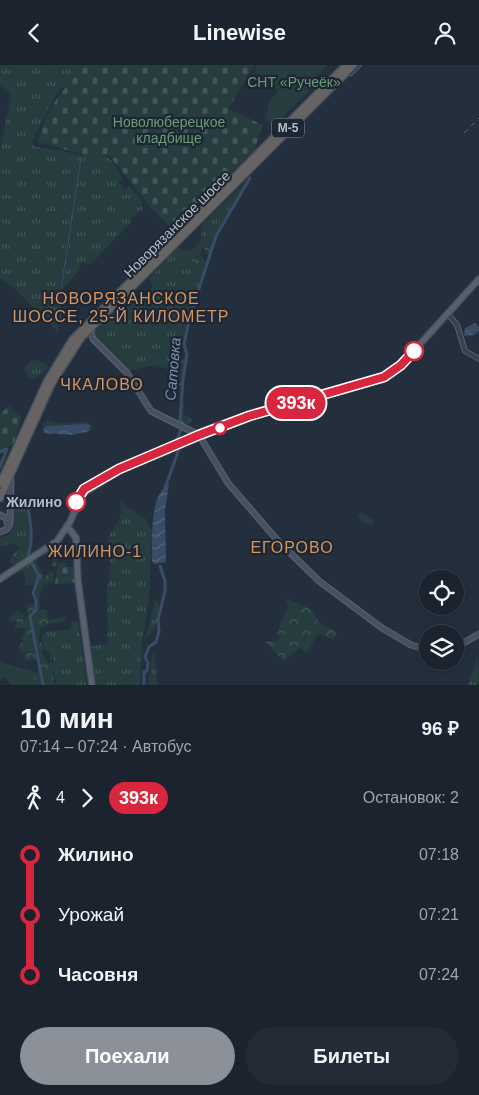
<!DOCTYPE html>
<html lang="ru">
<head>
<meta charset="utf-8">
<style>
  body { margin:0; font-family:Arial,sans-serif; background:#242b36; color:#f1f3f6; height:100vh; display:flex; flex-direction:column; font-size:19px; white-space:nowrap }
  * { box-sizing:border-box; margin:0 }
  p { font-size:16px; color:#a0a4aa }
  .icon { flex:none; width:28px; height:28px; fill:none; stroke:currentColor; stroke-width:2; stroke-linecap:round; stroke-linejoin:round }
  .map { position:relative; height:620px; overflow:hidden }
  .details { display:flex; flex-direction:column; background:#1b232e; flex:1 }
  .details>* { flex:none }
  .badge { padding:0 10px; border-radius:16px; font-size:18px; line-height:32px }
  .controls { position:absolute; left:419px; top:505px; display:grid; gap:10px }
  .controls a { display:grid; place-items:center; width:45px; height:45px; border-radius:50%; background:#1b232e; box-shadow:0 2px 8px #0003,0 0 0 1px #39404a; font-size:25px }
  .map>.badge { position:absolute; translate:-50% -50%; box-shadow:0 0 0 2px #fff }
  .legs { display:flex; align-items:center; gap:8px; height:55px; padding:0 20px; font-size:16px }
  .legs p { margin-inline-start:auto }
  .head { display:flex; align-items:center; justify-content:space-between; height:85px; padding:0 20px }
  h1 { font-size:28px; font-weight:600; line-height:38px }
  .action { display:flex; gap:10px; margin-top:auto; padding:10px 20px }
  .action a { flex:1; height:58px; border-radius:30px; background:#8c9099; color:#fff; font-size:20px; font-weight:600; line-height:58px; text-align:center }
  .action a+a { background:#242b36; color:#f1f3f6 }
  ul { padding:0 20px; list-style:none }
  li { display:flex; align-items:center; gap:18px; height:60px; font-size:19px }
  li i { display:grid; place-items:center; width:8px; height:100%; margin:0 6px; background:currentColor }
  li i::after { content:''; width:12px; height:12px; margin:-6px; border:4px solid; border-radius:50%; background:#1b232e }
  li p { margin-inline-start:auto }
  li:first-child i { background:linear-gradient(#0000 50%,currentColor 0) }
  li:last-child i { background:linear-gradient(currentColor 50%,#0000 0) }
  header { display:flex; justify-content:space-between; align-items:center; height:65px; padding:0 20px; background:#1b232e; font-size:22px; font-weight:600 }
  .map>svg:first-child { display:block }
  .grass { fill:url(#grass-tufts) }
  .forest { fill:url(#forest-crowns) }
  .cemetery { fill:url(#cemetery-stones) }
  .garden { fill:#263c3f }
  .water { fill:url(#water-waves) }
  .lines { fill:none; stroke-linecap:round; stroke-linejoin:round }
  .stream { stroke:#394c67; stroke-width:1 }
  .river { stroke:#394c67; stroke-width:3 }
  .tertiary-casing { stroke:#565f6c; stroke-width:6 }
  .secondary-casing { stroke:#565f6c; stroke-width:7 }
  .primary-casing { stroke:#414a57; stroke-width:8 }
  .trunk-casing { stroke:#434c59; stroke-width:9 }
  .tertiary { stroke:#38414e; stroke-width:4 }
  .secondary { stroke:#465061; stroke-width:4.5 }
  .primary { stroke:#56606e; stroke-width:5.5 }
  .trunk { stroke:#656462; stroke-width:6 }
  .rail { stroke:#5a6575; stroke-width:1; stroke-dasharray:5 5; stroke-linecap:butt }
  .line-1-casing { stroke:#fff; stroke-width:11 }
  .line-1 { stroke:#d7263d; stroke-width:8 }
  .stop-1-dot { fill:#fff; stroke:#d7263d; stroke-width:2.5 }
  .labels { text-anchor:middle; stroke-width:4.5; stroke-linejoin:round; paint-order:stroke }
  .shield { fill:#1d2633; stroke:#878f9c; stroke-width:1 }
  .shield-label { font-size:12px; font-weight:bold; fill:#b4bcc9 }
  .park-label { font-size:14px; fill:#6b9a76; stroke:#1d2633 }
  .street-label { font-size:14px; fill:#b4bcc9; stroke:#1d2633 }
  .stop-label { font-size:14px; font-weight:bold; fill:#b4bcc9; stroke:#1d2633; text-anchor:end }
  .water-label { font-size:15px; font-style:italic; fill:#7c92b1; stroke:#1d2633 }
  .quarter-label { font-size:16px; letter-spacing:1px; fill:#d59563; stroke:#1d2633 }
</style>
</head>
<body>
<header><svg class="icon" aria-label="back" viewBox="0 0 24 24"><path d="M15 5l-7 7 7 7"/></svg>Linewise<svg class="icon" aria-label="person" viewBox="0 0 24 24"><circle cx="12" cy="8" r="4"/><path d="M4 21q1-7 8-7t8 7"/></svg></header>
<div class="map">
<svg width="479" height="620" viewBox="0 0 479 620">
  <defs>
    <pattern id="grass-tufts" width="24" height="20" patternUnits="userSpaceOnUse" patternTransform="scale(1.25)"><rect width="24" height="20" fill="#263c3f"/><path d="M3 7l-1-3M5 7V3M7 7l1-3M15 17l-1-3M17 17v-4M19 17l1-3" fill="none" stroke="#435659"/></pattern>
    <pattern id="forest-crowns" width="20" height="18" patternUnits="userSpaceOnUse" patternTransform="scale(1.25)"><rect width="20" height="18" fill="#263c3f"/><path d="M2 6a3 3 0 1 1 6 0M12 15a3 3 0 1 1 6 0" fill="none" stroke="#435659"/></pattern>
    <pattern id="cemetery-stones" width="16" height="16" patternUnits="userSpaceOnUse" patternTransform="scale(1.25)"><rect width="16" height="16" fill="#263c3f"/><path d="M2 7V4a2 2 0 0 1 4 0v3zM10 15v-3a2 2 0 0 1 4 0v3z" fill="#435659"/></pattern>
    <pattern id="water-waves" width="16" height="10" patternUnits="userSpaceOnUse" patternTransform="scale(1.25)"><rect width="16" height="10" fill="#394c67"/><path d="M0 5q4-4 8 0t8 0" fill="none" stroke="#53647b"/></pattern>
  </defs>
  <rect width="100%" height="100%" fill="#242f3e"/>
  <!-- grass -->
  <path class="grass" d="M0,0H85L71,17L58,26L32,76L33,81L37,82L63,86L79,91L58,238V267L13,222L0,214V85L11,30L0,20Z
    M103,89L112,96L123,114L119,117L124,124L129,121L142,136V145L132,152L130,158L91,199L82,198L78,207L63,223L82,90Z
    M245,118L231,142L203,179L200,191H195L194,200L200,208L190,237L184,277L176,289L174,301L170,305L156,300L128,306L95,274L93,267L136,228L140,236L147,231L153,221L150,213L177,182L185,186L194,184L201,175L202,160Z
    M35,295L47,299L48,303L35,314L28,313L24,303L30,296Z
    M25,435L32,462L30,485L21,493L14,494L19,484L15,478L0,481V473L10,469L12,439Z
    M121,435L130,444L146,454L152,466L149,535L142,577L140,616L138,620H96L91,581L108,579L107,526L111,502L106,485L109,471L120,454Z
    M155,536H158C163,546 155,568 146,573Z
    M78,555L87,620H57L53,606L54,595C49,588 41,582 42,571L46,567L70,564L72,557Z
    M155,587L157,620H148L152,590Z
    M478,592L479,620H468L477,594Z"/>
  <!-- forest -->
  <path class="forest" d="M79,89L82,90L63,223H61Z
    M251,114L219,168L213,186L206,190L203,179L231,142L246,116Z
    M192,191L203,192L206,199L189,250L190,237L200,208L192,197Z
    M186,289L188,292L182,328L173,307Z
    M183,330L184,349L191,354V357L188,360L178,356L181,332Z
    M48,355L58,358L87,357L93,362L92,365L83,369L81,368L89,365L90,362L85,359L46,361L43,364L45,368H58L48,370L43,368V359Z
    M60,478L61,482L55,503L52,500L54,487L37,492Z
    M16,485H19L14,494L18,495L23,488L30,485L33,487L24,495L12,500L9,496Z
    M36,493L44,514L50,506L54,508L53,517L44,519L39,534L40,545H47L48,555L67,551L63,557L48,559L40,564L39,576L44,582L42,588L49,600L50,592L52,594L54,620H33L35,607L38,608L41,605L39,597L35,595L25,596L23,592L25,588L21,587L18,582L23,576L21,572L26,565L23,562L14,564L17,555L11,557L8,554L16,546L23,549L24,554L28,550L27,539H36L35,524L39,515L32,520H26L24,507H14Z
    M286,534L309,543L321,560L323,559L337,568L333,574L321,569L316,571L309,585L305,587L299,583L284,596L265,577L279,575L280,571L277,568L288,542Z"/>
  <!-- cemetery -->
  <path class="cemetery" d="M85,0H254L228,44L263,60L254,86L171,163L151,143L109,90H85L38,77C48,39 61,28 85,0Z
    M9,341L22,351L14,378L0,387V349Z
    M58,498H66L67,502H76L75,518L55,519Z"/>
  <!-- garden -->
  <path class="garden" d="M257,0H328L313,14L316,20L274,60L265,55L269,38L278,25L256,8L255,3Z
    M360,447L374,455L371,461L357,453Z
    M0,597L35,607L33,620H11L5,613L0,615Z"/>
  <!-- water -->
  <path class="water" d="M475,258L479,262V266L474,270L464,271L465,263Z
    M85,359L90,360L89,366L71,370L45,368L43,364L46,361Z
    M169,419L165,445L166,497L155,499L152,496C153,475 148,431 169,419Z"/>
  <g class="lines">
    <!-- stream -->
    <path class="stream" d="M61,258L59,237L81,93"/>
    <!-- river -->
    <path class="river" d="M183,359L180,354L183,314L187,290L184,279L190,252L216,171L250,113
      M176,377L182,362
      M0,387L7,384L0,402
      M165,423L179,384
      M12,436L27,434C29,455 35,470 28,491L39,511L33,528L36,535V545L30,551L43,620
      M144,620V607L147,606L148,598L145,592L149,582L156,577L159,566L158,555L165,526V516L160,501"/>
    <defs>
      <path id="tertiary" d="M351,8L359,0
        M448,249L457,260L465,286L479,294"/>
      <path id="secondary" d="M92,264L91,268L93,274L127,308L151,346L199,370L228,418L278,476L319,516L382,563L411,580L428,585
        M0,450L6,453L8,460
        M0,467L7,464L10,458L11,414
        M455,583L479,569"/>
      <path id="primary" d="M67,461L76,473L78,516L92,620
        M0,514L57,476L70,457L82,429L119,406L249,351L389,309L401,300L479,214"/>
      <path id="trunk" d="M0,419L47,316L72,275L346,0
        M0,433L52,318L81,273L354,0"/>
    </defs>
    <!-- tertiary casing -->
    <use href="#tertiary" class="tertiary-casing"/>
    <!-- secondary casing -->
    <use href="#secondary" class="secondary-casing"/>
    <!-- primary casing -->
    <use href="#primary" class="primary-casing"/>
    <!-- trunk casing -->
    <use href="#trunk" class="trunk-casing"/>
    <!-- tertiary -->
    <use href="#tertiary" class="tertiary"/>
    <!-- secondary -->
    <use href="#secondary" class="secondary"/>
    <!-- primary -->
    <use href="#primary" class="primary"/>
    <!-- trunk -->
    <use href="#trunk" class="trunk"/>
    <!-- rail -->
    <path class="rail" d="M464,68L479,53"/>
  </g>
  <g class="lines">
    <defs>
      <path id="line-1" d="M76,437L84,424L119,404L199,370L249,351L384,312L401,300L414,286"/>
    </defs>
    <!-- line-1 casing -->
    <use href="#line-1" class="line-1-casing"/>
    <!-- line-1 -->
    <use href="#line-1" class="line-1"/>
  </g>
  <!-- markers -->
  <g class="stop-1-dot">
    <circle cx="414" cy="286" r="9"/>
    <circle cx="220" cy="363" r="6"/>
    <circle cx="76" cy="437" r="9"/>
  </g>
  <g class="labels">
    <!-- shield labels -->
    <rect class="shield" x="272" y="53.5" width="32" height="19" rx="4"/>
    <g class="shield-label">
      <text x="288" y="67">М-5</text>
    </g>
    <!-- park labels -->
    <g class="park-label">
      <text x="294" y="22">СНТ «Ручеёк»</text>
      <text x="169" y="62">Новолюберецкое<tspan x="169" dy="16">кладбище</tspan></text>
    </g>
    <!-- street labels -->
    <g class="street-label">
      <text transform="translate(177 159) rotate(-45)" y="5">Новорязанское шоссе</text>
    </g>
    <!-- stop labels -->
    <g class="stop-label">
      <text x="62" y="442">Жилино</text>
    </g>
    <!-- water labels -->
    <g class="water-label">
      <text transform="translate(173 304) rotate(-85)" y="5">Сатовка</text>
    </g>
    <!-- quarter labels -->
    <g class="quarter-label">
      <text x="121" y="239">НОВОРЯЗАНСКОЕ<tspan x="121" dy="18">ШОССЕ, 25-Й КИЛОМЕТР</tspan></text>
      <text x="102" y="325">ЧКАЛОВО</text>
      <text x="292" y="488">ЕГОРОВО</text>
      <text x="95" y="492">ЖИЛИНО-1</text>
    </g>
  </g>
</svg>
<div class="controls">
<a><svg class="icon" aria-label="locate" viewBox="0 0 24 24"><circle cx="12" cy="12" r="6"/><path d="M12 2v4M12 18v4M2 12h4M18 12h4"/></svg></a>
<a><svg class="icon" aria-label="layers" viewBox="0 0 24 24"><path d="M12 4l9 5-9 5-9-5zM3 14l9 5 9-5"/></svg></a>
</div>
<b class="badge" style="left:296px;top:338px;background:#d7263d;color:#fff">393к</b>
</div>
<section class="details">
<div class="head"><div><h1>10 мин</h1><p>07:14 – 07:24 · Автобус</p></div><b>96 ₽</b></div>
<div class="legs"><svg class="icon" aria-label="walk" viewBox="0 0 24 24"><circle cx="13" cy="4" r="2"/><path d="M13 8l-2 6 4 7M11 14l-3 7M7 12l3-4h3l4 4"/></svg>4<svg class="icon" aria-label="forward" viewBox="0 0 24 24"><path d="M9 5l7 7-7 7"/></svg><b class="badge" style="background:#d7263d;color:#fff">393к</b><p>Остановок: 2</p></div>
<ul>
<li><i style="color:#d7263d"></i><b>Жилино</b><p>07:18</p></li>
<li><i style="color:#d7263d"></i><span>Урожай</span><p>07:21</p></li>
<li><i style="color:#d7263d"></i><b>Часовня</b><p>07:24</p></li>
</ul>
<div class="action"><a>Поехали</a><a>Билеты</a></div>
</section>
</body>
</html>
